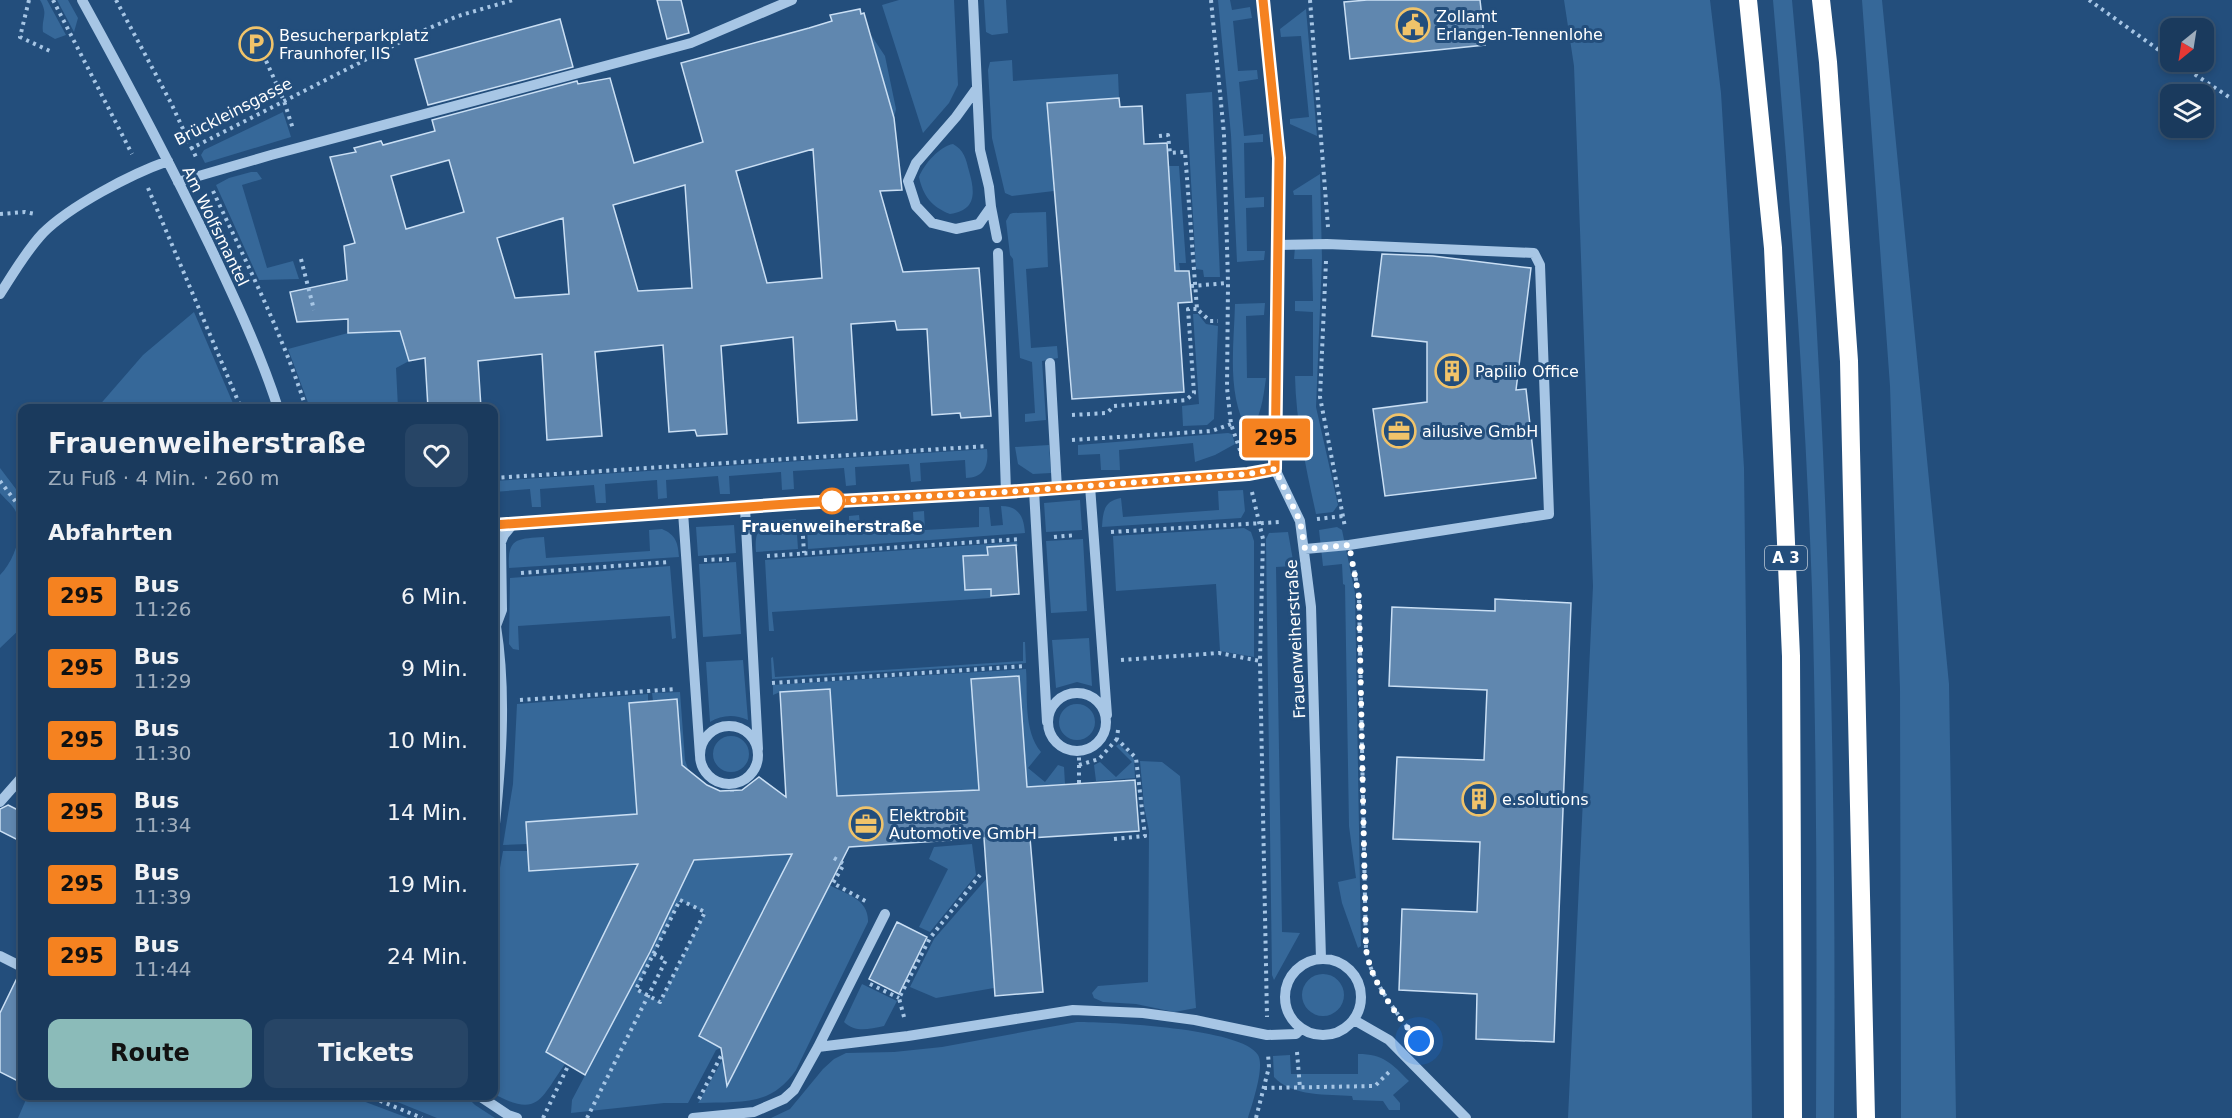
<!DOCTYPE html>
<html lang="de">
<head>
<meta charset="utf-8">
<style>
  body { margin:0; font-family:"DejaVu Sans",sans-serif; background:#274566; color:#f1f3f6; height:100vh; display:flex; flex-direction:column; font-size:22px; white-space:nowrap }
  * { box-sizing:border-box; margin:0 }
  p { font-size:20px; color:#9fadbc }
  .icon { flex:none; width:33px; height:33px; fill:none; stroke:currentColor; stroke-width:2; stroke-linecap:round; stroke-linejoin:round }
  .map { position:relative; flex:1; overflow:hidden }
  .side { position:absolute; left:18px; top:404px; width:480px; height:696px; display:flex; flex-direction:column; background:#1a3a5d; border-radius:12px; box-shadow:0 3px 9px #0003,0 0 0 2px #385472 }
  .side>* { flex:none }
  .badge { padding:0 12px; border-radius:4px; font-size:21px; line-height:39px }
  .needle { width:39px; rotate:210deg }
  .buttons { position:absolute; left:2160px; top:18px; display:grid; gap:12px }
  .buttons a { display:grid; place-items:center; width:54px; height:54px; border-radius:12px; background:#1a3a5d; box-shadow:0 3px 9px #0003,0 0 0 2px #385472; font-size:30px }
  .you { position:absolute; width:30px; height:30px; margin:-15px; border:4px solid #fff; border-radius:50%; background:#1a73e8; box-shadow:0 0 0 9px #1a73e833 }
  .map>.badge { position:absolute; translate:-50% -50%; box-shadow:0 0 0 3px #fff }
  h2 { padding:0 30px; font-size:22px; line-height:54px }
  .round { display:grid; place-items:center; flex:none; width:63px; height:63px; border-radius:12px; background:#274566 }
  .headline { display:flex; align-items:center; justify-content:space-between; height:102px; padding:0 30px }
  h1 { font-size:28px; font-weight:700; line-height:45px }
  .primary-button { display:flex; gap:12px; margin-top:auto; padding:12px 30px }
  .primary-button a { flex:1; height:69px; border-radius:12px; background:#8bbbb9; color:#111; font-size:24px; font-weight:700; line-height:69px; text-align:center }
  .primary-button a+a { background:#274566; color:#f1f3f6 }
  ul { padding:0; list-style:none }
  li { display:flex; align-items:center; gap:18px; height:72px; padding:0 30px }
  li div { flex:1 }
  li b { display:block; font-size:22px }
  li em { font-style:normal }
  li .badge { min-width:66px; font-weight:700; text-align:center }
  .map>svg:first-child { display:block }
  .green { fill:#366899; fill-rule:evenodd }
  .building { fill:#6087af; stroke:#cadff4; stroke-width:1.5; fill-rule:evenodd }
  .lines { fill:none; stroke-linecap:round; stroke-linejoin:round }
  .path { stroke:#a7c6e5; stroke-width:4; stroke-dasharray:3 4.5; stroke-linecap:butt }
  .minor { stroke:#a7c6e5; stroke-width:10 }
  .highway { stroke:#fff; stroke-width:18 }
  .line-casing { stroke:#fff; stroke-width:14 }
  .line { stroke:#f58220; stroke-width:9 }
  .walk { stroke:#fff; stroke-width:6; stroke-dasharray:0 10.8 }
  .stop-dot { fill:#fff; stroke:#f58220; stroke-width:3 }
  .labels { text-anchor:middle; stroke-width:6; stroke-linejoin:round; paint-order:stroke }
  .shield { fill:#234e7c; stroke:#bdcad8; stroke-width:1.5 }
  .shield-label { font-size:15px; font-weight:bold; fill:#fff }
  .poi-label { font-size:16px; fill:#fff; stroke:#234e7c; text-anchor:start }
  .street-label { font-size:16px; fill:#fff; stroke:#234e7c }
  .stop-label { font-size:16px; font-weight:bold; fill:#fff; stroke:#234e7c }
</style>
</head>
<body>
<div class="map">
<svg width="2232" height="1118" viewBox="0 0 2232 1118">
  <rect width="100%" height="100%" fill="#234e7c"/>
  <!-- green -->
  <path class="green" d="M40,0H47L66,35L55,39L43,32C41,18 49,15 40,0Z
    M57,0H68L78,18L74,32Z
    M899,0H954L958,85L949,103L923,133L882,5Z
    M984,0H1006L1008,33L992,35L986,32Z
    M1218,0H1230L1232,10L1250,7L1252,18L1233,21L1238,71L1257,70L1258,79L1239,82L1244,136L1263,134V142L1244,143L1245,198L1264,197V207L1246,208L1247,251H1265L1264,260L1237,262L1231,135Z
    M1564,0H1710L1721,93L1744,468L1752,1118H1568L1593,586L1574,66Z
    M1773,0H1792C1827,372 1837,745 1834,1118H1816C1817,942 1817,765 1812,589C1805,393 1790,196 1773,0Z
    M1862,0H1882L1949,684L1956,1118H1901L1900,689L1890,386Z
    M1306,9L1317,136L1290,124V119L1309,117L1301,36L1281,37L1280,29Z
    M871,35L885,56L896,109L894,118Z
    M1012,60L1013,81L1118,74L1119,98L1047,104L1054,191L1012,196L1005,193L992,138L988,70L990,62Z
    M1212,92L1220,277H1204L1203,270L1196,269L1186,94Z
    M283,112L291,137L205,163L201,155L204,150Z
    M953,144C964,150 966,159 969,171C975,192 977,210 950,214C932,207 923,196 919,177C924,164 940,146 953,144Z
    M1164,166H1179L1186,263H1179L1180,270L1170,271Z
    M251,172H257L262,179L242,185L267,268L293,261L299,279L259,280L216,185L229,178Z
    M1320,174L1322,259L1316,407L1338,505L1333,512L1316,514C1306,468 1296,423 1295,376H1313V312L1295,311V301H1313L1312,259H1294L1295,247L1313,246L1312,195H1294L1293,191Z
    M1046,212L1048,267L1026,269L1031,348L1057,346L1058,358L1042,361L1046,420L1025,422V414L1035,413L1032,362L1020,358L1013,259L1010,255L1006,221L1010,214L1013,213Z
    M1265,303L1264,315L1246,316L1247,378H1266C1263,400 1261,416 1249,434C1226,395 1234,347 1235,304Z
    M194,312L235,408H97L143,355Z
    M1193,314H1198L1206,324L1218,326L1214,419L1207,425L1183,426L1182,406L1199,404Z
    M400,331L409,361L396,368L398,408H310L288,349L348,333Z
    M1228,433L1232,434L1235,444L1215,455L1195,462L1193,443L1119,450L1120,470H1101L1100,454L1078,455V445Z
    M1049,445L1051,473L1033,474L1018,464L1015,447Z
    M987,449C989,465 984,478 966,478L965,460L920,463L921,481L911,482L909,464L855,467L856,485L846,486L844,468L793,471L794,489L782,490L781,472L729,476L730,494H720L718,476L666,480L667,498L658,499L657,480L605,484L606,503H596L594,485L540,489L541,507H532L530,489L494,492V481Z
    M0,468L22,497V627L0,648V575C15,560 24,532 16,512C13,505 5,499 0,493Z
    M1243,490L1245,511L1241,518L1102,527C1103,511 1104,501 1121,498L1123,517L1219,510L1218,491Z
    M1080,500L1082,530L1046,532L1044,503Z
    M1001,506C1019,506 1024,517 1025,533L808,549L807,526L828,525L829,530L849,529V516L859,515L861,534L914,531L913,512L924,511L925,530L979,527V507H989L991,526L1003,525Z
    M796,519L798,549L756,552C753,520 770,521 796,519Z
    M734,525L736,553L698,556L696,527Z
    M1337,527L1342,530L1355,593L1361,946L1358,948L1342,903L1338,882L1356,878L1349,826L1345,585L1343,584L1342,564L1323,566L1319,530Z
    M1244,528L1251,532L1254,541V657L1220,651L1216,584L1116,591L1113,536Z
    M662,529C676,535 678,543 679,557L509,568C507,537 518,539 544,537L546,558L650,551L649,530Z
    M1288,532L1294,566L1276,567L1282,932L1300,933L1274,980L1272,975L1266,539L1269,533Z
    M1083,539L1087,611L1051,613L1046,541Z
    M1017,542L1018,546L988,547L991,598L772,612L774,631H769L765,560Z
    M736,562L741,634L703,637L699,564Z
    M670,566L676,638L672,639L670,616L518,626L519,650L513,649L509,644L510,578Z
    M1089,638L1092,686L1077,682L1056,688L1052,640Z
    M1023,642H1025L1026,663L772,679L771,658L773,657L775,677L1023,661Z
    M743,660L748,720C734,714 722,715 710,722L706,662Z
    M1026,669C1028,695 1023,730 1041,752L1028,768L1045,782L1058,765L1064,767L1065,784L1027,787L1019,676L971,680L979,790L837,796L830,689L780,692L773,695V685Z
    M680,692L685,760L690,775L685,811L677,700L653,701L652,693Z
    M648,694V702L629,703L637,814L526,822L527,844L503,845L513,784L517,704Z
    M1059 722a18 18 0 1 1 36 0a18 18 0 1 1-36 0Z
    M713 754a18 18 0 1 1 36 0a18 18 0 1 1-36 0Z
    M1119,744L1134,759L1135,778L1096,781L1094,765L1100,762L1116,777L1132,762L1116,746Z
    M1140,761L1162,762L1180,776L1196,1008L1174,1012L1136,1004L1103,1002L1094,998L1092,993L1098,986L1148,982L1149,831L1144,806Z
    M972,844L976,875L930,932L919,927L948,869L929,859L934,847Z
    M503,851H528L530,871L637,865L546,1052L565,1064C540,1099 539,1118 494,1094V901Z
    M792,854L699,1035L721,1048L716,1050L688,1103H664L571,1113L572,1100L650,952L688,861ZM680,900L705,913L660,1002L636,989Z
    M987,878L994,988L936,998L910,987L934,939Z
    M829,885C846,894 869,899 868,922L796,1070C770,1108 739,1101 698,1103L723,1059L728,1085Z
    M1302 995a21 21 0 1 1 42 0a21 21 0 1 1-42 0Z
    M862,984L897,1001L884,1026C868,1029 856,1033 844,1022Z
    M1077,1022C1108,1022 1243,1028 1258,1055C1265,1067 1252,1104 1248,1118H771L790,1109L823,1069L834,1059L846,1053L894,1052L942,1047Z
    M1358,1054C1384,1054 1392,1064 1409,1081L1393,1095L1400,1103V1110H1389L1383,1101L1353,1100L1352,1096C1328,1094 1292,1097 1274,1077L1273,1056L1290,1055L1291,1074H1358Z
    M28,1095H347L408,1118H18Z
    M380,1095H465L475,1105L495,1118H437Z"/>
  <!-- building -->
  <path class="building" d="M657,0H681L689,33L667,39Z
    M1367,0H1480L1485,45L1350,59L1344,2Z
    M860,9L861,14L864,13L894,118L902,190L880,191L903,272L979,268L991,416L961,418L960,413L932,415L927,329L897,330L895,321L851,324L857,420L798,423L793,337L721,346L727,434L697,436L695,430L669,432L663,345L595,352L602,436L547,440L542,354L478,361L481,408H428L425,358L409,361L400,331L348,333V319L297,322L290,292L347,280L344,246L355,243L330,157L356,152L354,148L381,141L383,145L435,131L432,120L577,81L578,84L610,78L634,163L703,142L681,63L809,28L832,21L830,15ZM813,149L822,278L767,283L736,171ZM449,160L464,212L406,229L391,176ZM685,185L692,288L638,291L613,205ZM563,218L569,294L515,298L497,238Z
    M560,19L573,67L428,105L415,59Z
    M1119,98L1120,107L1142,106L1144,144L1167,143L1175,271H1189L1192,302L1178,303L1184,392L1072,399L1047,103Z
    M1382,254L1433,256L1531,268L1516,390L1526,389L1536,478L1385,496L1373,409L1427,402V342L1372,336Z
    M1016,545L1019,594L991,596V589L965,590L963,556L988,555L987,547Z
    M1495,599L1571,603L1554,1042L1476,1039L1477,994L1399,990L1402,909L1477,912L1480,842L1393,839L1397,757L1484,760L1487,690L1389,686L1392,607L1495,611Z
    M1019,676L1027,787L1135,780L1139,831L1030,838L1043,992L995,996L984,838L849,847L727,1086L721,1048L699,1036L792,854L694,860L650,952L585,1075L546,1052L638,864L529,871L526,822L637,814L629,703L677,699L682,765L707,785L720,791L742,790L759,777L786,797L780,692L830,689L837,796L979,790L971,679Z
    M8,805L22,812V842L0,831V809Z
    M897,922L927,937L899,994L869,979Z
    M19,974H22V1083L0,1072V1013Z"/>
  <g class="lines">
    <!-- path -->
    <path class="path" d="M29,0L20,37L52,52
      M53,0L132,154
      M116,0L171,103L196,157
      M1211,0L1224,134L1228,283L1227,388L1231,424L1242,456
      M1310,0L1328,227
      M2089,0L2170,58
      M263,54L284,101L293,129
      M2176,62L2232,99
      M1159,136L1168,135L1170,153L1185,152L1197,309L1210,321H1218
      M190,149L420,32L458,16L513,0
      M148,188L241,408
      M213,191C246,262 282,333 306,408
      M0,214L25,212L35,214
      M301,259L314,310
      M1326,261L1320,397L1345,527
      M1191,286L1228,283
      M1072,415L1107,413L1114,406L1186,400L1194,393L1188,309H1197
      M1072,440L1212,431L1231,424
      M494,478L987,446
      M0,481L22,510V520
      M1252,492L1263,539L1260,661L1267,1017
      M1317,519L1343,516
      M802,521L804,553
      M1111,532L1280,522
      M1054,537L1076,535
      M767,556L1020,539
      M704,560L729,559
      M1353,563L1359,597L1366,949C1370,978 1390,1003 1407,1027
      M521,573L669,562
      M22,595L19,609L22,626
      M20,597L22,577
      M1121,660L1219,653L1260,661
      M772,683L1025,666
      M520,700L677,689
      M1079,765L1099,759L1117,739
      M1079,783V751
      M732,784V792
      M1114,839L1145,836L1136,758L1117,739L1118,730
      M834,858L844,864L833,883L869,903
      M680,900L705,912L660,1002L636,989Z
      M870,984L899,998
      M904,1017L899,998L930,938L980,875
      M1297,1052L1300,1088
      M1264,1088L1375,1086L1391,1070
      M366,1095L422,1118
      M699,1099L722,1054
      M543,1118L569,1064
      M587,1118L666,960L650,952
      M1256,1118L1269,1067L1268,1054"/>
    <!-- minor -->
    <path class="minor" d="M82,0C126,80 169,161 209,244C234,297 260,352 278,408
      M973,0L980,150L989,187L991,207L979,224L956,229L932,223L916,206L908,181L916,163L956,117L977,88
      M1263,0L1279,158L1275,469L1300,521L1311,607L1321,959
      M178,182L271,155L691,43L792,0
      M991,207L997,238
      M1278,245L1327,244L1534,253L1540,265L1549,514L1349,545L1305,549
      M998,253L1006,492
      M0,294C13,274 26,251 43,233C70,206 131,174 168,161
      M1050,363L1057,489
      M1090,486L1107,715
      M1034,490L1047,722
      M745,508L758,749
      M683,512L700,756
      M494,525L831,501L1006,492L1248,474L1275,469
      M494,621L496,626C507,695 501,765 494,834
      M496,626L502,610L501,542L504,535L513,524
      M1048 722a29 29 0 1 1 58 0a29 29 0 1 1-58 0Z
      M700 755a29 29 0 1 1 58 0a29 29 0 1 1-58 0Z
      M0,802L22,777
      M0,956L22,967
      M1285 997a38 38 0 1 1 76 0a38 38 0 1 1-76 0Z
      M1354,1020L1389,1040L1466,1118
      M818,1047L908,1036L1073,1010L1143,1013L1195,1020L1267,1035L1296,1034L1301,1029
      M478,1095L508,1115L517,1118
      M693,1118L754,1112L784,1099L794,1090L818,1047L885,914"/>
    <!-- highway -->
    <path class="highway" d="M1748,0L1773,248L1791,656L1793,1118
      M1821,0L1828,62L1849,361L1866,1118"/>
  </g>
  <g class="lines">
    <defs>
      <path id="line" d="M494,525L801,503L1006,492L1248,474L1275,469L1279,158L1263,0"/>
    </defs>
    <!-- line casing -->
    <use href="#line" class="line-casing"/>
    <!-- line -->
    <use href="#line" class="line"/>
    <!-- walk -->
    <path class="walk" d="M832,501L1006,492L1248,474L1275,469L1300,521L1305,549L1349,545L1359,597L1366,949C1371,983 1397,1016 1419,1041"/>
  </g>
  <!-- icons -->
  <defs>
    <symbol id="civic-ring" viewBox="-11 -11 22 22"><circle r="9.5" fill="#234e7c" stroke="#f0c36a" stroke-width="1.5"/><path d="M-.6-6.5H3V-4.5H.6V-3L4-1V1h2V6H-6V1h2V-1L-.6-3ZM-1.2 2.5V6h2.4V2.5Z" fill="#f0c36a"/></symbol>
    <symbol id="parking-ring" viewBox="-11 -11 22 22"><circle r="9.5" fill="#234e7c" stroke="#f0c36a" stroke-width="1.5"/><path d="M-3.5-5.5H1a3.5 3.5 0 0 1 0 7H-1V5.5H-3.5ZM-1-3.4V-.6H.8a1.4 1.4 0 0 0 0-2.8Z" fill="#f0c36a"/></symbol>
    <symbol id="building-ring" viewBox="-11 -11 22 22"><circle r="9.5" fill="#234e7c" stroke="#f0c36a" stroke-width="1.5"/><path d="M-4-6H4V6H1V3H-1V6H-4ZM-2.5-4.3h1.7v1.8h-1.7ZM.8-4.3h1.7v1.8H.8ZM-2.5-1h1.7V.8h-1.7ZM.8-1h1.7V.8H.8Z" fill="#f0c36a"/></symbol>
    <symbol id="office-ring" viewBox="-11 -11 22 22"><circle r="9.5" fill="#234e7c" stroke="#f0c36a" stroke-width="1.5"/><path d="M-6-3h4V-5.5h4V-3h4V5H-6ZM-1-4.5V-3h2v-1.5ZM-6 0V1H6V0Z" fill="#f0c36a"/></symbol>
  </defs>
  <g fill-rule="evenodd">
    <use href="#civic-ring" x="1394" y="6" width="38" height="38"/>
    <use href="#parking-ring" x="237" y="25" width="38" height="38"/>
    <use href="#building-ring" x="1433" y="352" width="38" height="38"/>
    <use href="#office-ring" x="1380" y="412" width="38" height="38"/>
    <use href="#building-ring" x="1460" y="780" width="38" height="38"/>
    <use href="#office-ring" x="847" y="805" width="38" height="38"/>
  </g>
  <!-- markers -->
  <circle class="stop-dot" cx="832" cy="501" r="12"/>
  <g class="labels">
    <!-- shield labels -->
    <rect class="shield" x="1765" y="546" width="42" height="24" rx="4.5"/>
    <g class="shield-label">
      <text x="1786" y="563">A 3</text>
    </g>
    <!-- poi labels -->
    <g class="poi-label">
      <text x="1436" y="22">Zollamt<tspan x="1436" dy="18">Erlangen-Tennenlohe</tspan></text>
      <text x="279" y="41">Besucherparkplatz<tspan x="279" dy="18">Fraunhofer IIS</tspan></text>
      <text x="1475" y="377">Papilio Office</text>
      <text x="1422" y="437">ailusive GmbH</text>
      <text x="1502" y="805">e.solutions</text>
      <text x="889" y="821">Elektrobit<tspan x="889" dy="18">Automotive GmbH</tspan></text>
    </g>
    <!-- street labels -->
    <g class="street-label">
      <text transform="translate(233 111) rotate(-27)" y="6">Brückleinsgasse</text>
      <text transform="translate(216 226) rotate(64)" y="6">Am Wolfsmantel</text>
      <text transform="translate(1295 639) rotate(-93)" y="6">Frauenweiherstraße</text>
    </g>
    <!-- stop labels -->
    <g class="stop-label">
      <text x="832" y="532">Frauenweiherstraße</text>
    </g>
  </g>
</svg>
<div class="buttons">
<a><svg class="needle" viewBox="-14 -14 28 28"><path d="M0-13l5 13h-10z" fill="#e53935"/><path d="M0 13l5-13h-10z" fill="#9fadbc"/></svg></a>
<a><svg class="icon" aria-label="layers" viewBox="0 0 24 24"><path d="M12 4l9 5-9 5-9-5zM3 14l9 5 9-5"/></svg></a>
</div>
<div class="you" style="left:1419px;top:1041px"></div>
<b class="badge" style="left:1276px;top:438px;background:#f58220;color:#111">295</b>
<section class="side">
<div class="headline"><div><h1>Frauenweiherstraße</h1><p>Zu Fuß · 4 Min. · 260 m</p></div><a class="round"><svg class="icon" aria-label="heart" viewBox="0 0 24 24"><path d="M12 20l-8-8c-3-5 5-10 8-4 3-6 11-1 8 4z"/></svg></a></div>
<h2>Abfahrten</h2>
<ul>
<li><span class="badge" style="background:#f58220;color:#111">295</span><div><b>Bus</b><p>11:26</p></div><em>6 Min.</em></li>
<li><span class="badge" style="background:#f58220;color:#111">295</span><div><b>Bus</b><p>11:29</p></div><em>9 Min.</em></li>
<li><span class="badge" style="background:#f58220;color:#111">295</span><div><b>Bus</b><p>11:30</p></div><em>10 Min.</em></li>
<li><span class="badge" style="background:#f58220;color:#111">295</span><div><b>Bus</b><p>11:34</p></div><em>14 Min.</em></li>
<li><span class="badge" style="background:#f58220;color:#111">295</span><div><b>Bus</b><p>11:39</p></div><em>19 Min.</em></li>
<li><span class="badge" style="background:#f58220;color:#111">295</span><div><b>Bus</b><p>11:44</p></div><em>24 Min.</em></li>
</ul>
<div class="primary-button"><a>Route</a><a>Tickets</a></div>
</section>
</div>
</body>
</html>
